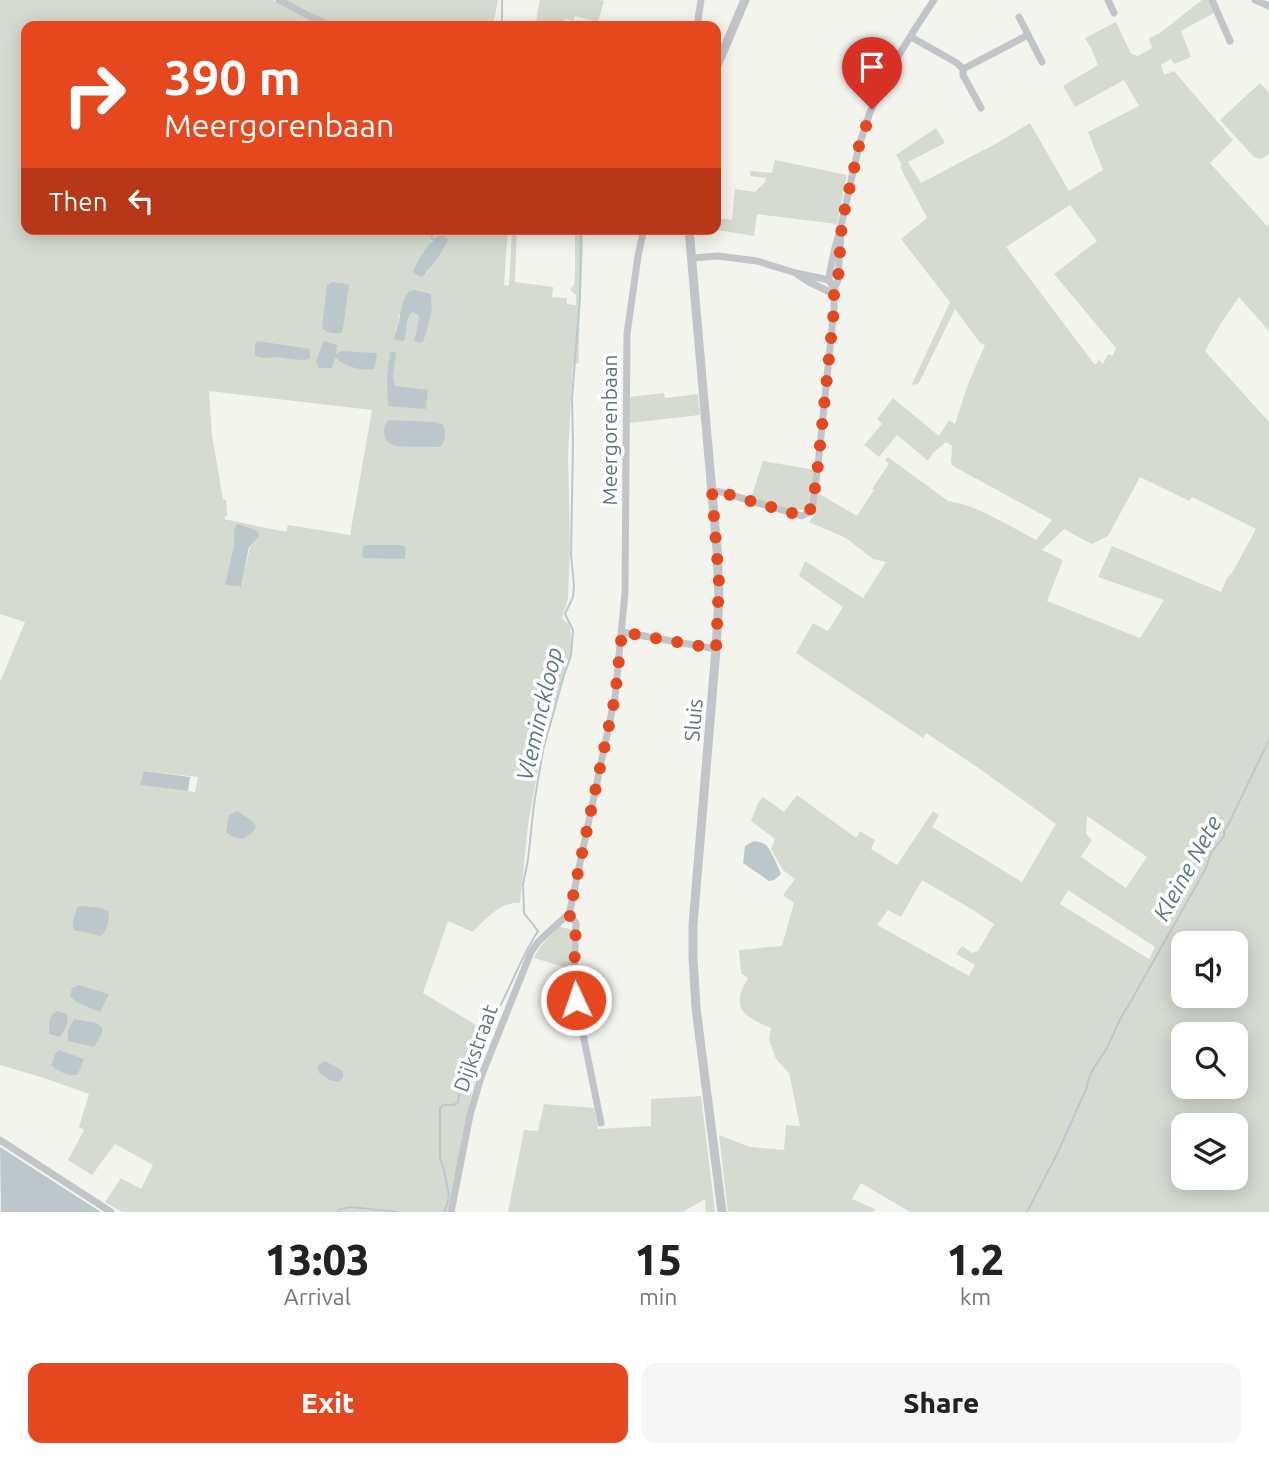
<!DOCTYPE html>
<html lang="en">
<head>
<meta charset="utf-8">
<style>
  body { margin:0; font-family:Ubuntu,sans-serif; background:#f6f6f6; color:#222; height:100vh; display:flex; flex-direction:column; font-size:26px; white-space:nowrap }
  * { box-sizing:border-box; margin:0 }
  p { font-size:23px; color:#767676 }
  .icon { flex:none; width:38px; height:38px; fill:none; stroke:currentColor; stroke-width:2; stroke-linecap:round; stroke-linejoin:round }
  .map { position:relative; height:1212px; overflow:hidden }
  .drawer { display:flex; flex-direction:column; background:#fff; flex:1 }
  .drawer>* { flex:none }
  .top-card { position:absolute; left:21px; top:21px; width:700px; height:214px; border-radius:14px; box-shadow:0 4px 18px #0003; background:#e5471e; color:#fff; overflow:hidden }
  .buttons { position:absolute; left:1171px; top:931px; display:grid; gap:14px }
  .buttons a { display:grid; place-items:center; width:77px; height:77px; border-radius:14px; background:#fff; box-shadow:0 4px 18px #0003; font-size:35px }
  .pin { position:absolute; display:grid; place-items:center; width:60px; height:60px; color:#fff; margin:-72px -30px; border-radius:50% 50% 50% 0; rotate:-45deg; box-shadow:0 0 7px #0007 }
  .pin .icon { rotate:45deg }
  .me { position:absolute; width:77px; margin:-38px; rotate:357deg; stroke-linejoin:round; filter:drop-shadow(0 0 5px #0008) }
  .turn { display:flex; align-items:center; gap:24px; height:147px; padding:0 28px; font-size:32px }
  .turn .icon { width:91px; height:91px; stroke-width:2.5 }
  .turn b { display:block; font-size:49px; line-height:60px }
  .then { display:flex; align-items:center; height:66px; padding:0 28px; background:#0003; gap:14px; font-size:26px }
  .eta { display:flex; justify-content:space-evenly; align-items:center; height:119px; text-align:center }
  .eta b { font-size:42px; font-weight:800; line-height:49px }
  .button { display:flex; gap:14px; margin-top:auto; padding:14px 28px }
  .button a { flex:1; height:80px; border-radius:14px; background:#e5471e; color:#fff; font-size:28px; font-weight:800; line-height:80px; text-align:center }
  .button a+a { background:#f6f6f6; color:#222 }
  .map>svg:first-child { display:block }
  .green { fill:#d5dbd0; fill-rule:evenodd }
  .water { fill:#bcc7cc }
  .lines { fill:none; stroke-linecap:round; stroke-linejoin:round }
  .stream { stroke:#bcc7cc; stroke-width:2 }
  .minor { stroke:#c1c5c8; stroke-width:7 }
  .tertiary { stroke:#c1c5c8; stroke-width:9 }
  .route { stroke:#e5471e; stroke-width:12; stroke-dasharray:0 21.6 }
  .labels { text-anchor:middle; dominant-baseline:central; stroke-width:7; stroke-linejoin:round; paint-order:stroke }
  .street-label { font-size:21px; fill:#627481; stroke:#fff }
  .water-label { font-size:23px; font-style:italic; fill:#5e777f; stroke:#fff }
</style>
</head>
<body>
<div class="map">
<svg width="1269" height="1212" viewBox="0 0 1269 1212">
  <rect width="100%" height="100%" fill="#f4f4ef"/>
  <path class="green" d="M 0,0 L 272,0 L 325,26 L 26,26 L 26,229 L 508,229 L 504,285 L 509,286 L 512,229 L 517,229 L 515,282 L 553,287 L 552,297 L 567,298 L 567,304 L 576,305 L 576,295 L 570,290 L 574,285 L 575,277 L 575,229 L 583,229 C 583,274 578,318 579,363 L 573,364 L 568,455 L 570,546 L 568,599 L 562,618 L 570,626 L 572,656 L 545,729 L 528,825 L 520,903 C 502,901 485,919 473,932 L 448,921 L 423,993 L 486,1031 L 465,1123 L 449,1212 L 122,1212 L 105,1202 L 121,1178 L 141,1189 L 153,1165 L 115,1144 L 92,1175 L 68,1160 L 84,1130 L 79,1127 L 89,1094 L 44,1078 L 0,1065 L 0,682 L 25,622 L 0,614 ZM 432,239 L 441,250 L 427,273 L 415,266 L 429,247 ZM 431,294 L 432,301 L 423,342 L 414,341 L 419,318 L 417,314 L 412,312 C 406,321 406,328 405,338 L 395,331 L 398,324 L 399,315 ZM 209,391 L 372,410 L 350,535 L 288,525 L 286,532 L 224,519 L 227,515 L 226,500 L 223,499 L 212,435 ZM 239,524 L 254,529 L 241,587 L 225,585 L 234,545 L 234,531 ZM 144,771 L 198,777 L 195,792 L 141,785 Z
    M 285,0 L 498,0 L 493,26 L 340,26 L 317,17 Z
    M 540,0 L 600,0 L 604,1 L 598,22 L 575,16 L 574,21 L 565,19 L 564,26 L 535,26 Z
    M 1202,0 L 1209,0 L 1214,13 L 1181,31 L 1191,57 L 1174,64 L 1171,59 L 1161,65 L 1164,75 L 1174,71 L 1233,140 L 1210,163 L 1267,226 L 1269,224 L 1269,331 L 1239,297 L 1221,323 L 1205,351 L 1269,422 L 1269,1212 L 910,1212 L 861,1183 L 852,1199 L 875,1209 L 873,1212 L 728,1212 L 719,1135 L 750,1147 L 784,1150 L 786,1125 L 800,1126 L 789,1073 L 776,1059 L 769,1040 L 771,1028 C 743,1016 730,1009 748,978 L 741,973 L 739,950 L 782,946 L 794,903 L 783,895 L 795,879 L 783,870 L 771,849 L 775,839 L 751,821 L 758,803 L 763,797 L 784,812 L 797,795 L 856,838 L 860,831 L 875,840 L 871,849 L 897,865 L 933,811 L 939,815 L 932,827 L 1022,882 L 1056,824 L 980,769 L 926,733 L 923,738 L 796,653 L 813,623 L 828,631 L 843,607 L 799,576 L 805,561 L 863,598 L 886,562 L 873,559 L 846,538 L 809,522 L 814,516 L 818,493 L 857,516 L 874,490 L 872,489 L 889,464 L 885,460 L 888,457 L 948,501 C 975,504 1011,527 1036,540 L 1052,520 L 953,466 L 951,462 L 952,446 L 946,442 L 933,453 L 928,461 L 897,435 L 879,457 L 864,445 L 882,424 L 877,419 L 893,398 L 939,436 L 949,420 L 955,424 L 968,384 L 985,345 L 980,343 L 955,309 L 919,383 L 914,385 L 912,384 L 950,302 L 901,239 L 927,218 L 900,167 L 902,165 L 896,155 L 936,128 L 945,143 L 908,162 L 921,183 L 997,143 L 1030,123 L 1069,191 L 1103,170 L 1088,132 L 1139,106 L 1124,80 L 1075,107 L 1063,86 L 1098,65 L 1091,48 L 1085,38 L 1116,22 L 1131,54 L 1138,56 L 1152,48 L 1149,38 L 1160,33 ZM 1070,205 L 1097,241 L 1054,274 L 1116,348 L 1113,356 L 1108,354 L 1103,364 L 1099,360 L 1095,365 L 1006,247 ZM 1140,477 L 1189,501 L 1192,497 L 1256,529 L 1232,573 L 1227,578 L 1221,592 L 1112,546 L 1098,577 L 1164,600 L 1140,638 L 1047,601 L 1063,560 L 1042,550 L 1064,529 L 1092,544 L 1108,536 ZM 1087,816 L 1147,857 L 1126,888 L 1081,857 L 1092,840 L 1086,834 ZM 922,880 L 973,910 L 994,924 L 978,951 L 972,953 L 962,946 L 956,954 L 975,965 L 969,976 L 877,925 L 888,910 L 901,917 ZM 1068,890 L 1155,947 L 1149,959 L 1060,904 ZM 1183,943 L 1236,943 L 1236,996 L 1183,996 ZM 1183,1034 L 1236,1034 L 1236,1087 L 1183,1087 ZM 1183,1125 L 1236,1125 L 1236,1178 L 1183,1178 Z
    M 1260,83 L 1269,93 L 1269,154 L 1261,159 L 1254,157 L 1220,120 Z
    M 775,160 L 847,175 L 837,224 L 757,214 L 754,236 L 712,229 L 716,229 L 716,219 L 718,218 L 732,220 L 735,189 L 755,192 L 765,182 L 766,178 L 750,176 L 750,171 L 772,173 Z
    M 664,393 L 665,398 L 698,394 L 700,415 L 629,423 L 629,397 Z
    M 763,461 L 815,470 L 809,505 L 804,510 L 794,510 L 751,498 Z
    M 559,926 L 572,930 L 571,986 L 574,1012 L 568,1007 L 564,967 L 534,958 L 540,947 Z
    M 701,1096 L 715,1212 L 706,1212 L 705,1199 L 683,1212 L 508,1212 L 524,1130 L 538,1131 L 544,1104 L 594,1108 L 598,1129 L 651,1126 L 651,1099 Z"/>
  <path class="water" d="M 438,236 L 444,236 L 448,239 C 446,247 428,273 421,277 L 413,272 C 416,262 430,241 438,236 Z
    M 332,282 L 349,284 L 343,329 L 341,333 C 334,334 327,333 322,328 L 327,285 Z
    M 415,290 L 431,294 C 434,309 428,327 423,342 L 419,343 L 414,341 L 419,318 L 417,314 L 412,312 C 404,323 408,331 404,341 L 395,340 C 395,333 397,328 399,321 C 401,310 402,301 409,291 Z
    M 257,341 L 310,349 L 310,358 L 306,360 C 296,360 286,358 277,357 C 268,357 263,360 255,355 L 255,345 Z
    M 324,341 L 337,345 L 336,354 L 342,351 L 376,353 L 377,357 L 374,369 C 361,371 345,367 336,358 L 334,360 L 332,368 L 319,368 L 316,361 Z
    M 390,352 L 394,352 L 396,354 L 393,375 L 395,386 L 428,390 L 426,409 L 388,406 L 387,377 Z
    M 388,420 L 434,422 L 442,424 C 447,432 446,440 440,447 C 429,446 401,448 393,445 C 382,440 382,428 388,420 Z
    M 239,524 L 254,529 L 258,533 L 259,536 L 249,547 L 241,587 L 225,585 L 234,545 L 234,531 L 236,525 Z
    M 365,545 L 402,545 L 406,548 L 405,559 L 364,558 C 361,556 362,547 365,545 Z
    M 144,771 L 190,777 L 188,791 L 140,785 Z
    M 237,811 L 252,821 L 256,826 L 253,832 L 243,839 L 233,837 L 226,832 L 229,815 Z
    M 754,841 C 758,842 762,842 766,845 C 769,847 780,870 781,874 L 774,880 L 769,881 L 743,863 L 745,846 Z
    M 82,906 L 101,908 L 109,912 C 109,920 107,931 101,936 L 74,930 L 73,922 L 77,907 Z
    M 79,985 L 109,994 L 100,1012 L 76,1002 L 70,996 L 72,988 Z
    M 57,1011 L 67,1014 C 69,1022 65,1030 60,1037 L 49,1034 C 49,1024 48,1016 57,1011 Z
    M 74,1019 L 96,1023 L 103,1028 L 101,1035 L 94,1047 L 68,1041 L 68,1031 Z
    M 59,1050 L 84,1059 L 78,1074 C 69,1077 59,1072 51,1065 L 55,1054 Z
    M 325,1061 L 343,1071 L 343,1077 L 339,1082 L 330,1080 L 319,1073 L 317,1066 Z
    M 0,1147 L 101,1212 L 1,1212 Z"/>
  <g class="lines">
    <path class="stream" d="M 502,0 L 502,26
      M 431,229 L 432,239
      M 1127,1008 L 1205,870 L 1211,853 L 1224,836 L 1224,831 L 1228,825 L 1269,740
      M 338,1212 L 338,1210 L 350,1207 L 398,1212
      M 444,1212 L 447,1205 L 449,1195 L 444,1170 L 440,1159 L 440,1108 L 443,1105 L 453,1105 L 458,1103 C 460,1074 488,1031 501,1004 C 514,979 523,954 538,931 L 524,913 L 523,884 L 528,860 L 534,804 L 543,750 L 564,675 L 571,655 L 573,630 L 565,614 L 573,597 L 574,585 L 571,555 L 573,443 L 572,398 L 580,297 L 581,229
      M 1027,1212 L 1057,1154 L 1087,1087 C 1088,1074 1098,1062 1105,1051 C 1113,1037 1117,1023 1126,1009"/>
    <path class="minor" d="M 279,0 L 311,17 L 333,26
      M 1108,0 L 1114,13
      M 1212,0 L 1230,41
      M 1255,0 L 1269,6
      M 1019,17 L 1042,62
      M 697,26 L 701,0
      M 911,37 L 957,63 L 963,69 L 1028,35
      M 963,69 L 963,75 L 981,108
      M 692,258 L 718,256 L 757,261 L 796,273 L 829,280 L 834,289 L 834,309 L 818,465 L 813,503 L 809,512 L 802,516 L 721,492 L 712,491
      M 797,274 L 809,282 L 834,294
      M 829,280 C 831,258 838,238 843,217 C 853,174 860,128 881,88 C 896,58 915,28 934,0
      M 834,289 L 838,280 L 841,233
      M 622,632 L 716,649
      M 569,915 L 615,697 L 625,593 L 627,334 L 638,256 L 644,229
      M 569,915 L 576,923 L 574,974 L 576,1000 L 601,1123
      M 0,1140 L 111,1212
      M 451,1212 L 470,1115 L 481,1077 L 531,952 L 538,942 L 566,916 L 569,915"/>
    <path class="tertiary" d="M 716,68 L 745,0
      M 689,229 L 717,550 L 719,598 L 716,649 L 693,925 L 693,958 L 696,1008 L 722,1212"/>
  </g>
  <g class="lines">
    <path class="route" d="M 576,1000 L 574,974 L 576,923 L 569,915 L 615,697 L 622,632 L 716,649 L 719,582 L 712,491 L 720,492 L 802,516 L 809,512 L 813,503 L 818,465 L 834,309 L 834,294 L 838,280 L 842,222 L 859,146 L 872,109"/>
  </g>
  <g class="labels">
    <g class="street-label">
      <text transform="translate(609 430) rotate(-90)">Meergorenbaan</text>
      <text transform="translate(693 720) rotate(-85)">Sluis</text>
      <text transform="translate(475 1048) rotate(-70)">Dijkstraat</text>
    </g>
    <g class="water-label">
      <text transform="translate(539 714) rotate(-77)">Vleminckloop</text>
      <text transform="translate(1187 868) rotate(-61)">Kleine Nete</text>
    </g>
  </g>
</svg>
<div class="buttons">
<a><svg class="icon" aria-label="sound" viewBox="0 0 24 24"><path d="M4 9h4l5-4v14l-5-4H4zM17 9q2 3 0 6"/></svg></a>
<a><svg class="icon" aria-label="search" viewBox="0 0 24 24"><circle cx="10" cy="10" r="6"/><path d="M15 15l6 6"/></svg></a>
<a><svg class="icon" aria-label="layers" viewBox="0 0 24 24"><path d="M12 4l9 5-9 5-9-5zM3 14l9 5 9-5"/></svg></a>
</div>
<div class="pin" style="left:872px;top:109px;background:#d93025"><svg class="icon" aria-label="arrive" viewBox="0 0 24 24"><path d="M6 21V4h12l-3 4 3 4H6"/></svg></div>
<svg class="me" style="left:576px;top:1000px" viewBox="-20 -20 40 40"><circle r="17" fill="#e5471e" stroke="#fff" stroke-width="3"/><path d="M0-11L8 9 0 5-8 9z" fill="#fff"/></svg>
<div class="top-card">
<div class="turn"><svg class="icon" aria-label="right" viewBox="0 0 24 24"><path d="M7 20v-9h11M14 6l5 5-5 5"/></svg><div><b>390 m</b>Meergorenbaan</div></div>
<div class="then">Then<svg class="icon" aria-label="left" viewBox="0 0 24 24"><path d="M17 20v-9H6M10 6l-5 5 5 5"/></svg></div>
</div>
</div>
<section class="drawer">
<div class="eta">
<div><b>13:03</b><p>Arrival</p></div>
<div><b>15</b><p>min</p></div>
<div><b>1.2</b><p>km</p></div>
</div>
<div class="button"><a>Exit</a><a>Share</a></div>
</section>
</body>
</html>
